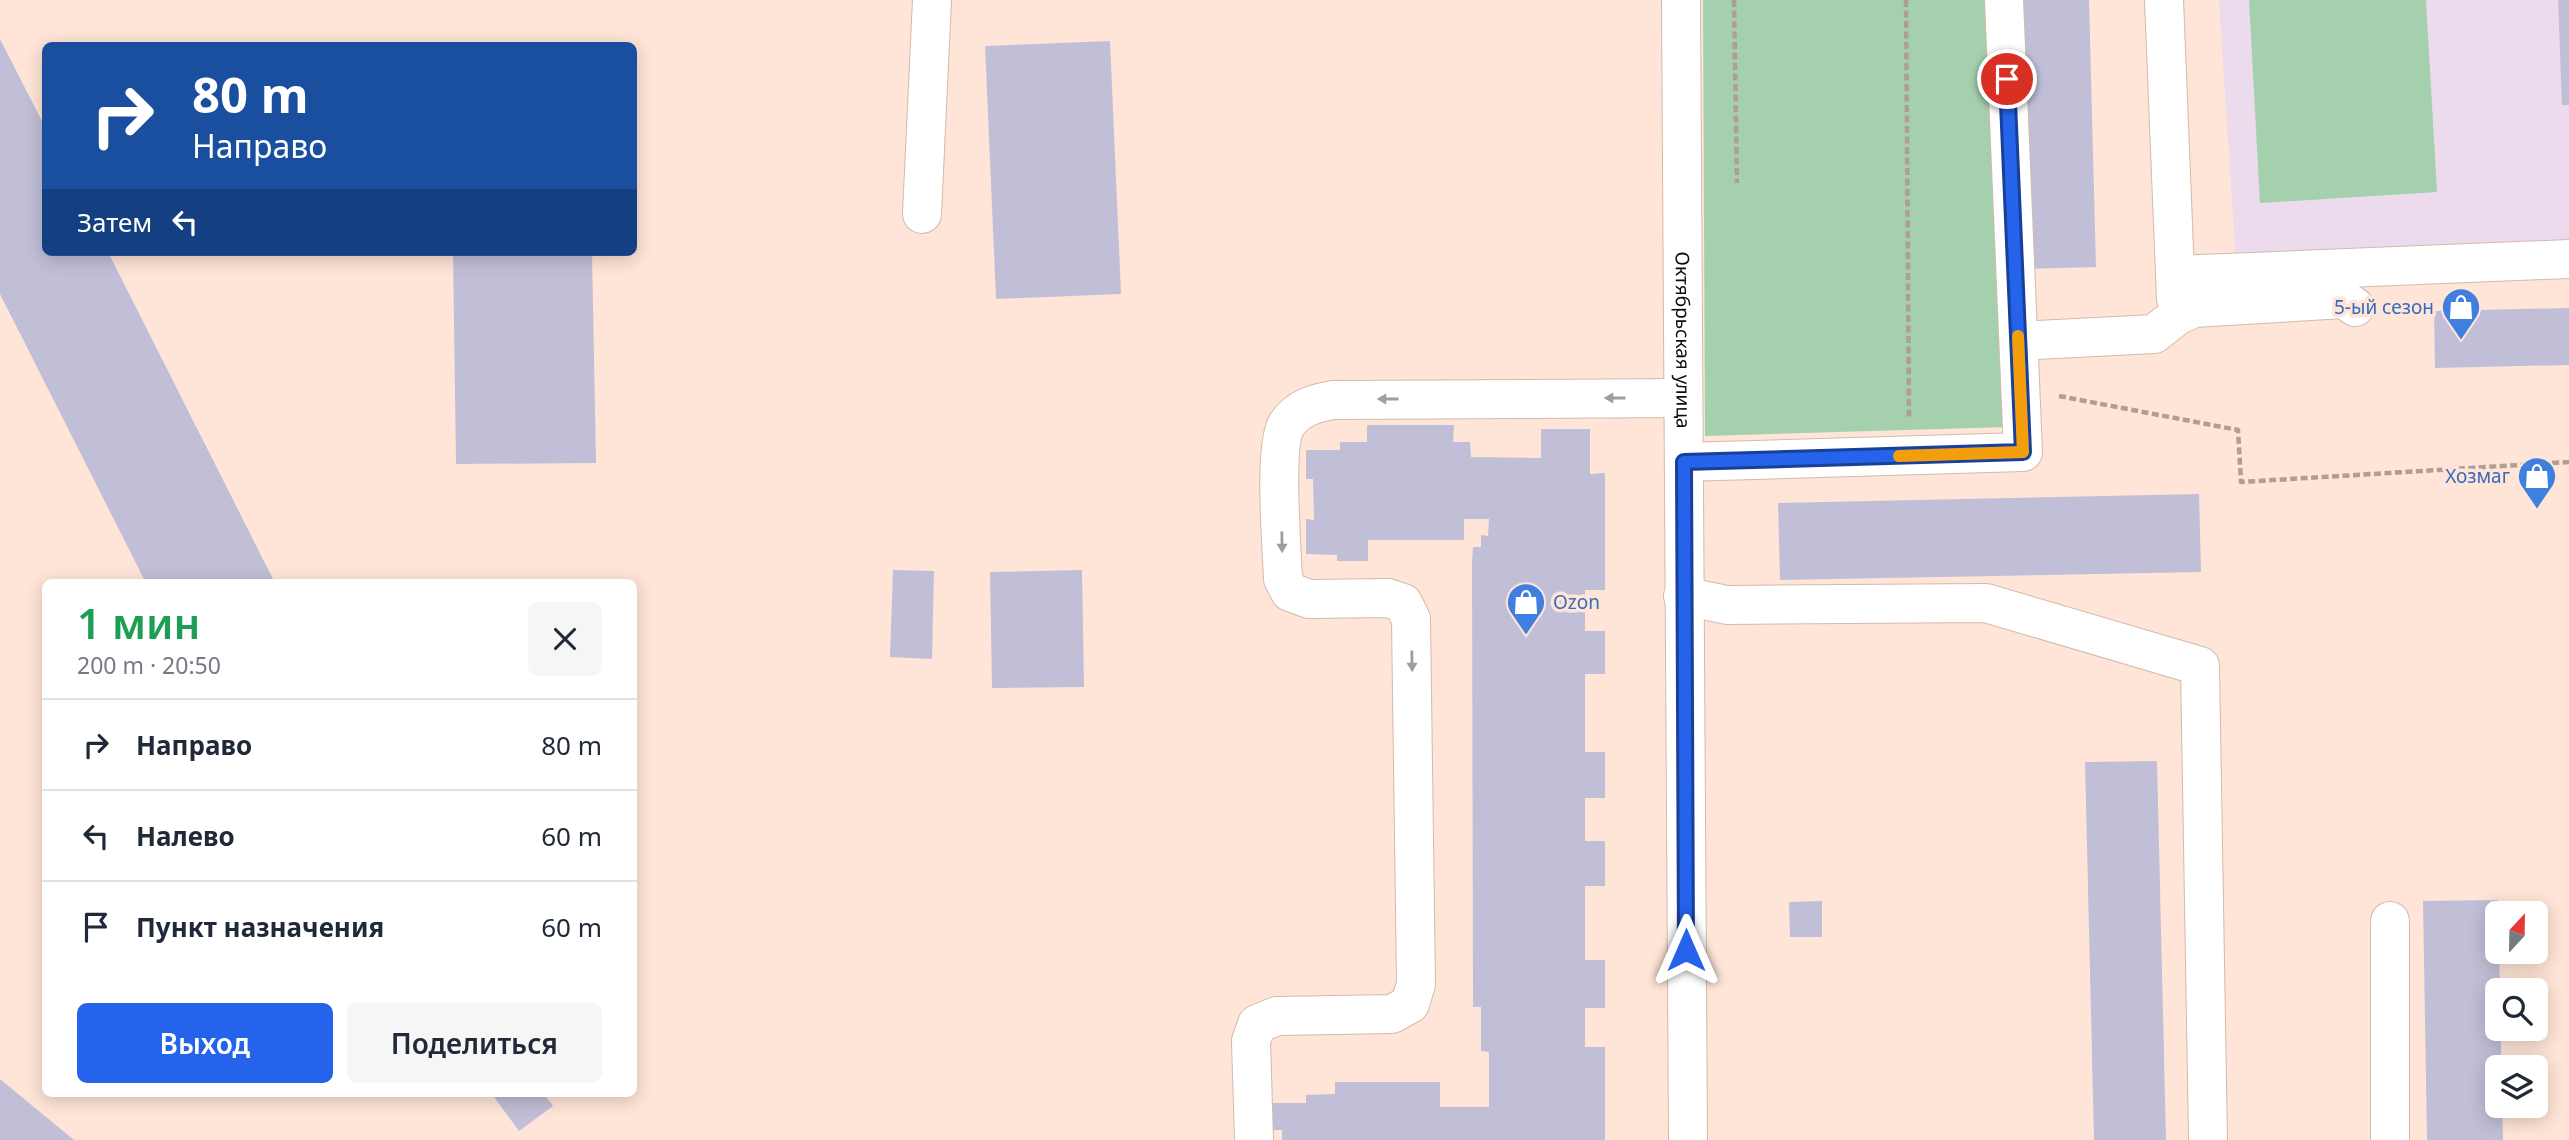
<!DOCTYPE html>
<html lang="ru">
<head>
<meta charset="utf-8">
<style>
  body { margin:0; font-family:"Noto Sans",sans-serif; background:#f6f6f7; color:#1f2937; height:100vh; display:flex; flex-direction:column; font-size:26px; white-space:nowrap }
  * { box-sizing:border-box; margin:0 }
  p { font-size:23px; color:#747a83 }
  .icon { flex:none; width:38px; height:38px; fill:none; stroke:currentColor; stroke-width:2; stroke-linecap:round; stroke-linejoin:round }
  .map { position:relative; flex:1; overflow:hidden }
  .sheet { position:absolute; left:42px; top:579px; width:595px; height:518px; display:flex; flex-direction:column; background:#fff; border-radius:10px; box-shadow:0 4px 18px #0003 }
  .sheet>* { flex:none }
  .guide { position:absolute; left:42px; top:42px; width:595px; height:214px; border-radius:10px; box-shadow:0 4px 18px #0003; background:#1a4fa0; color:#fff; overflow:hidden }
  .needle { width:46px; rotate:22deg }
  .tools { position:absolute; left:2485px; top:901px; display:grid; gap:14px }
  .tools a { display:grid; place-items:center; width:63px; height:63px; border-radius:10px; background:#fff; box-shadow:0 4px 18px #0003; font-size:35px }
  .pin { position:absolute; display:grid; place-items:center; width:60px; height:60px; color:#fff; margin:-30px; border:4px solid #fff; border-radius:50%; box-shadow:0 2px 7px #0007 }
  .me { position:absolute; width:77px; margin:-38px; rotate:0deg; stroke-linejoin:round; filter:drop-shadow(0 0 5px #0008) }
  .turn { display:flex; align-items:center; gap:24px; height:147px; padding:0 35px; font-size:32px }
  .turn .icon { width:91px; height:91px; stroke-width:2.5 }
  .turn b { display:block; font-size:49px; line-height:60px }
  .then { display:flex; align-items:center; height:66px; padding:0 35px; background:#0003; gap:14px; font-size:26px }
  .round { display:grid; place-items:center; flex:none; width:74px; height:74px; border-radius:10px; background:#f6f6f7 }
  .headline { display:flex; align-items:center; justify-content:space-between; height:119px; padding:0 35px }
  h1 { font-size:42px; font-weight:600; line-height:52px; color:#1e9e55 }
  .cta { display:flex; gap:14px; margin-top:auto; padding:14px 35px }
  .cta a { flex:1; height:80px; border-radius:10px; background:#2563eb; color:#fff; font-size:28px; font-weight:600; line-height:80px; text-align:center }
  .cta a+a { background:#f6f6f7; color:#1f2937 }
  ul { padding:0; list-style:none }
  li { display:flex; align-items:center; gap:21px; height:91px; padding:0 35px; border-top:2px solid #e0e1e3 }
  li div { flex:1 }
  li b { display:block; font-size:26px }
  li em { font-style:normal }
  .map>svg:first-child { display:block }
  .education { fill:#ecdbed }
  .green { fill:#a4d0ad }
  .building { fill:#c1bfd7 }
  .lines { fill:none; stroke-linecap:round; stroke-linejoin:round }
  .minor-casing { stroke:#d2baac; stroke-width:40 }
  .path { stroke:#b19d92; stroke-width:4.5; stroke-dasharray:7 3.5; stroke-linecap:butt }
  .minor { stroke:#fff; stroke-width:38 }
  .oneway { fill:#a09d9b }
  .route-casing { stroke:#184099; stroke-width:18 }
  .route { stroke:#2563eb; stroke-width:12 }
  .slow { stroke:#f59e0b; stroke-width:12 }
  .labels { text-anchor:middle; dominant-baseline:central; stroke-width:7; stroke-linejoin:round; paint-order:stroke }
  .shop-label { font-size:19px; fill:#366cbe; stroke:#ffe5d7; text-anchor:end }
  .street-label { font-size:19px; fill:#120a06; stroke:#ffe5d7 }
</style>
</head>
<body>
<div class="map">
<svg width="2569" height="1140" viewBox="0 0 2569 1140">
  <rect width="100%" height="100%" fill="#ffe5d7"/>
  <path class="education" d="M 2219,0 L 2569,0 L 2569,248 L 2236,265 Z"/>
  <path class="green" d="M 1703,0 L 1996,0 L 2008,427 L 1705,436 Z
    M 2249,0 L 2426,0 L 2437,192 L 2260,203 Z"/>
  <path class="building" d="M 2015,0 L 2089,0 L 2096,267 L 2022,269 Z
    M 2558,0 L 2569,0 L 2569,105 L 2562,105 Z
    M 0,39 L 46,129 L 46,252 L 108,252 L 275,583 L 146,583 L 0,294 Z
    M 1110,41 L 1121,294 L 996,299 L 985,46 Z
    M 453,252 L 592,252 L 596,463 L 456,464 Z
    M 2569,308 L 2569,365 L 2435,368 L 2434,311 Z
    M 1367,425 L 1454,425 L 1453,442 L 1470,442 L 1471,457 L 1541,458 L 1541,429 L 1590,429 L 1590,474 L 1605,473 L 1605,590 L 1585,590 L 1585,631 L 1605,631 L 1605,674 L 1585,674 L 1585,752 L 1605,752 L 1605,798 L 1585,798 L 1585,841 L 1605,841 L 1605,886 L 1585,886 L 1585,960 L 1605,960 L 1605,1008 L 1585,1008 L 1585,1047 L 1605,1047 L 1605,1140 L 1282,1140 L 1282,1130 L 1273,1130 L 1273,1103 L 1306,1103 L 1306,1095 L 1335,1094 L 1335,1082 L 1440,1082 L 1440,1107 L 1489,1107 L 1489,1052 L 1481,1051 L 1481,1007 L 1473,1007 L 1472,562 L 1473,547 L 1481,547 L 1481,535 L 1488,536 L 1489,519 L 1464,519 L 1464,540 L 1368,540 L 1368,561 L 1337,561 L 1337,555 L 1306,554 L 1306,519 L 1314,520 L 1313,479 L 1306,479 L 1306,450 L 1340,450 L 1340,442 L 1367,442 Z
    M 2199,494 L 2201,572 L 1780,580 L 1778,503 Z
    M 893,570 L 934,571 L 932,659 L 890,657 Z
    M 1082,570 L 1084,687 L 992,688 L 990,572 Z
    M 2157,761 L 2166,1140 L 2094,1140 L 2085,762 Z
    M 2498,900 L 2497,952 L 2499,952 L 2500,990 L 2497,990 L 2497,1029 L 2501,1029 L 2501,1068 L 2497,1068 L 2497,1106 L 2502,1106 L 2503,1140 L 2427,1140 L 2423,901 Z
    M 1822,901 L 1822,937 L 1790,937 L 1789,902 Z
    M 0,1079 L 74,1140 L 0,1140 Z
    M 492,1094 L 544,1094 L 553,1106 L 519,1131 Z"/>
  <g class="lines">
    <g class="minor-casing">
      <g id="minor">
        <path id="s1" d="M 1681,0 L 1688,1140"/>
        <path d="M 2164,0 L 2176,299"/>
        <path d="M 922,214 L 932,0"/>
        <path d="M 2175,275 L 2569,259"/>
        <path d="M 2019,341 L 2154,334 L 2177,316 L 2194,308 L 2344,299 L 2355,307"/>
        <path d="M 1684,462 L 2023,452 L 2004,0"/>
        <path d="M 1683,596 L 1727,605 L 1986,603 L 2200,666 L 2208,1140"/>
        <path d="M 2390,921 L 2390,1140"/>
        <path d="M 1254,1140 L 1251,1041 L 1257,1024 L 1277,1016 L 1392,1014 L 1410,1004 L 1416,984 L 1411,619 L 1403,603 L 1388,598 L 1309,599 L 1290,592 L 1283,579 C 1282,549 1273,445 1287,424 C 1298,408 1315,403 1333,400 L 1683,398"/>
      </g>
    </g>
    <path class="path" d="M 1734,0 L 1737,183
      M 1906,0 L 1909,419
      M 2059,396 L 2238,430 L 2241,482 L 2569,462"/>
    <use href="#minor" class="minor"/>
  </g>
  <defs><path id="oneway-solid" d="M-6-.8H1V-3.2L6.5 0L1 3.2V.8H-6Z" transform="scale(1.75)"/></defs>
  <g class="oneway">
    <use href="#oneway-solid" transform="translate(1615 398) rotate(180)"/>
    <use href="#oneway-solid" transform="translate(1388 399) rotate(180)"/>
    <use href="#oneway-solid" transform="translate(1282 542) rotate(89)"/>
    <use href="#oneway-solid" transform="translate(1412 661) rotate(89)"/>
  </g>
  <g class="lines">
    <g class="route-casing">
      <path id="route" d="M 1686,950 L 1684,462 L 2023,452 L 2007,79"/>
    </g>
    <use href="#route" class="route"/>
    <path class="slow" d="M 1899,456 L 2023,452 L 2018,336"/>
  </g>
  <defs>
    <g id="shop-pin" transform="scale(2.0125)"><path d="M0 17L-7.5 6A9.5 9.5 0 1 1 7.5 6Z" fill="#3f7fe0" stroke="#ffe5d7"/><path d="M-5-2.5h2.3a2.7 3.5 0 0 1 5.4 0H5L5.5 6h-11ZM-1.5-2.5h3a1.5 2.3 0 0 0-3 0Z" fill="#fff"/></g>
  </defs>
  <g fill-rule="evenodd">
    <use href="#shop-pin" x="2461" y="307"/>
    <use href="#shop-pin" x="2537" y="476"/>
    <use href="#shop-pin" x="1526" y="602"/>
  </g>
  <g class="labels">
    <g class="shop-label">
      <text x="2434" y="307">5-ый сезон</text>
      <text x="2510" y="476">Хозмаг</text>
      <text x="1553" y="602" text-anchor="start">Ozon</text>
    </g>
    <g class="street-label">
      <text stroke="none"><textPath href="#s1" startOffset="340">Октябрьская улица</textPath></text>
    </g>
  </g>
</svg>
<div class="tools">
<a><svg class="needle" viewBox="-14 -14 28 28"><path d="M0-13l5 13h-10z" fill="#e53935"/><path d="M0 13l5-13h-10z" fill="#747a83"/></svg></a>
<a><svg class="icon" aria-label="search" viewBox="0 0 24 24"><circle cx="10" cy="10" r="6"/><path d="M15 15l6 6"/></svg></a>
<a><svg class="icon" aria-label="layers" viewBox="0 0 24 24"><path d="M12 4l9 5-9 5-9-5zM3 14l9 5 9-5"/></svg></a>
</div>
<div class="pin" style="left:2007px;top:79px;background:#d93025"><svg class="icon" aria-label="arrive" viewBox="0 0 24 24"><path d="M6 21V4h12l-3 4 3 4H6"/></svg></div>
<svg class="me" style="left:1686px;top:950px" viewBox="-20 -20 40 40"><path d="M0-17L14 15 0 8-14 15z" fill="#2563eb" stroke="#fff" stroke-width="4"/></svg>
<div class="guide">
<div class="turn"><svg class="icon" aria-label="right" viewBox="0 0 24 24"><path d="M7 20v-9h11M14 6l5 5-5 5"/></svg><div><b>80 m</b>Направо</div></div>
<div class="then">Затем<svg class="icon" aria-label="left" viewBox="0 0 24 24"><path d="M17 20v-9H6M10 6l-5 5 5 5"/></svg></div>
</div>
<section class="sheet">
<div class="headline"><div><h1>1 мин</h1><p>200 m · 20:50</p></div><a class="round"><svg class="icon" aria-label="close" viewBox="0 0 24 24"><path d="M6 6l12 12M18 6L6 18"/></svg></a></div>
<ul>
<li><svg class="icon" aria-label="right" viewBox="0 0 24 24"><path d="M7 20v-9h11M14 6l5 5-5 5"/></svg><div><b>Направо</b></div><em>80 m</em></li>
<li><svg class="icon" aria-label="left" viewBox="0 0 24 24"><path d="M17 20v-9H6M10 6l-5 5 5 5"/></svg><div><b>Налево</b></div><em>60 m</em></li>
<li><svg class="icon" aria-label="arrive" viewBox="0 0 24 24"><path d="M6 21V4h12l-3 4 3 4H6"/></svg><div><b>Пункт назначения</b></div><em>60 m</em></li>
</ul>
<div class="cta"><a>Выход</a><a>Поделиться</a></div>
</section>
</div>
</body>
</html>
